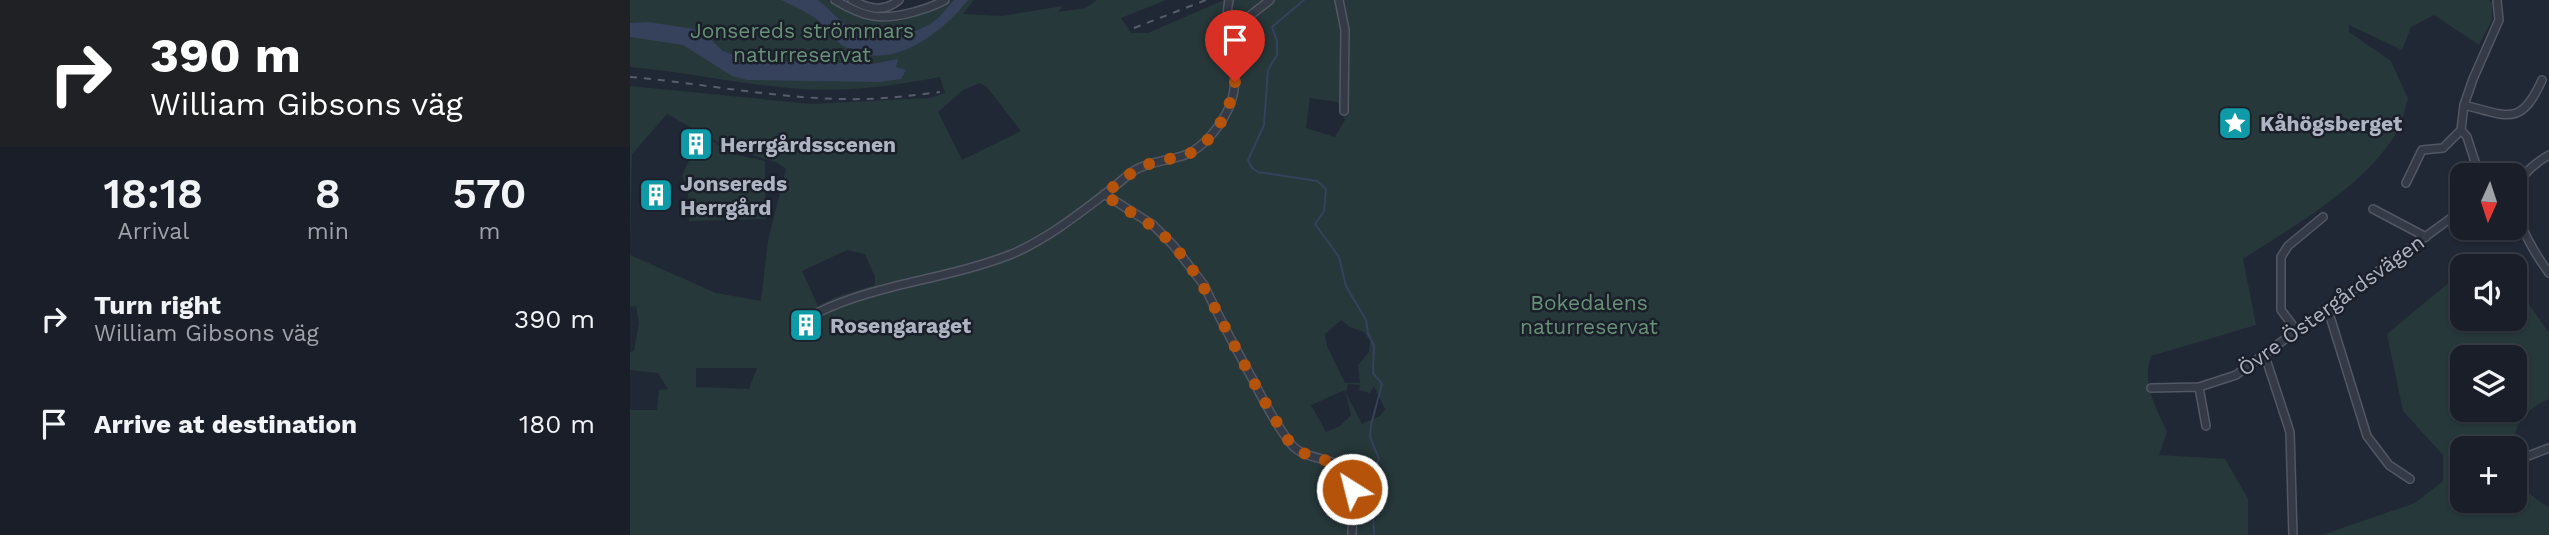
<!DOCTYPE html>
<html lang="en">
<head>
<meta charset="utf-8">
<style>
  body { margin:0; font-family:"Work Sans",sans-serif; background:#222730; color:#f1f3f6; height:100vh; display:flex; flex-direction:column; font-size:26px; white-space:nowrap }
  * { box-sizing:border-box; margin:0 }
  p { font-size:23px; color:#9fa2a8 }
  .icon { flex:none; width:38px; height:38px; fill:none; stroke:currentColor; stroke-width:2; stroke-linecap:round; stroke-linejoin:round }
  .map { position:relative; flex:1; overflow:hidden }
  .sheet { display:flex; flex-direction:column; background:#191e28; width:630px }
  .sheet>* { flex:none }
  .guide { background:#202124; color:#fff; overflow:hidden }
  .needle { width:46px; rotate:183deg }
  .controls { position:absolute; left:1820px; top:163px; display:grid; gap:14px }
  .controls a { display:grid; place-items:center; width:77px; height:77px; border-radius:14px; background:#191e28; box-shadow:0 2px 5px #0004,0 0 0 2px #373c45; font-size:35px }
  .pin { position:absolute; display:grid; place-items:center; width:60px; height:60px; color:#fff; margin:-72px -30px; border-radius:50% 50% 50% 0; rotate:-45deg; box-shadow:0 0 7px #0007 }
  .pin .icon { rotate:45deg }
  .me { position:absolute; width:77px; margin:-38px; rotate:324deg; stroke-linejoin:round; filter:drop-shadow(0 0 5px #0008) }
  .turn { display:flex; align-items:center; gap:24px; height:147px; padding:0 35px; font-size:32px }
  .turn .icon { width:91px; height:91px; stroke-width:2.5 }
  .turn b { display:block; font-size:49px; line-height:60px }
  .eta { display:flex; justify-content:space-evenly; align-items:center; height:119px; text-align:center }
  .eta b { font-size:42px; font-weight:600; line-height:49px }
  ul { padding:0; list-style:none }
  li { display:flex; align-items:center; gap:21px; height:105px; padding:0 35px }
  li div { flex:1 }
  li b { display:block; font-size:26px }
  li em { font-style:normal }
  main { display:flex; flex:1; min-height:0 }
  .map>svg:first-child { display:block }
  .green { fill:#27383a; fill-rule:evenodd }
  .water { fill:#36415c }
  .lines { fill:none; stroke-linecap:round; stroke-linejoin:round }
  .stream { stroke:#36415c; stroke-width:2 }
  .minor-casing { stroke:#525764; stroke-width:10 }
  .minor { stroke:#343a46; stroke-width:7 }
  .rail { stroke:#575d6d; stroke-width:2; stroke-dasharray:7 7; stroke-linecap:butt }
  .route { stroke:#b45309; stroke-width:12; stroke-dasharray:0 21.6 }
  .labels { text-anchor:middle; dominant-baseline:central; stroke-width:5; stroke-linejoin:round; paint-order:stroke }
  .park-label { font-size:21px; fill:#689176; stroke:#1a1f2a }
  .poi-label { font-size:21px; font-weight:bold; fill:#afb4c3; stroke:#1a1f2a; text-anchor:start }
  .street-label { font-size:21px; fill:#afb4c3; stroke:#1a1f2a }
</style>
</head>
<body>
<main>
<section class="sheet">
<div class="guide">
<div class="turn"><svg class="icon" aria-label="right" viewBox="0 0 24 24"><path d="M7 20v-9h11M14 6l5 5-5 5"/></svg><div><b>390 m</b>William Gibsons väg</div></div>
</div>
<div class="eta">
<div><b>18:18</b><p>Arrival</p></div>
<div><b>8</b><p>min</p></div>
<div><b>570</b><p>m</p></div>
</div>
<ul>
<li><svg class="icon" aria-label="right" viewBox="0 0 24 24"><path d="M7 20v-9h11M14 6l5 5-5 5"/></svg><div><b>Turn right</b><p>William Gibsons väg</p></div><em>390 m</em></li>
<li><svg class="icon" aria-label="arrive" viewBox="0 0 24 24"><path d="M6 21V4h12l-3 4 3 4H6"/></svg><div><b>Arrive at destination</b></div><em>180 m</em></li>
</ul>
</section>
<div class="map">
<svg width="1919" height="535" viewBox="0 0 1919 535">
  <rect width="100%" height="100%" fill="#212835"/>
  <path class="green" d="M 0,0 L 197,0 L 227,17 L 249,21 L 311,7 L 323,0 L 344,0 L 333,14 L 372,16 L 433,6 L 428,12 L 456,8 L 467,0 L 536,0 L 491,18 L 501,33 L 518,33 L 594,0 L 1859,0 L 1862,3 L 1862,20 L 1849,45 L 1804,15 L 1781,27 L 1772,50 L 1719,25 L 1719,32 L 1761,61 L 1778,99 C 1774,110 1772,125 1766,134 C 1731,189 1665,225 1613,259 L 1626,325 L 1521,356 C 1511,383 1526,407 1537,432 L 1529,455 L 1595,459 L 1618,499 L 1618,535 L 0,535 L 0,410 L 27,410 L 29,390 L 38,389 L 28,373 L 0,370 L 0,352 L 4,351 L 9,323 L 6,306 L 0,307 L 0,255 L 86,293 L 131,301 L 138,241 L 156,169 L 148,163 L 95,146 L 37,114 L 2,154 L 0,239 L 0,86 L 181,104 L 300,98 L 315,93 L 310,77 C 263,86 218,92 171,89 C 113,85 57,72 0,67 ZM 350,83 L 357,87 L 391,131 L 332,160 L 308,112 L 333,90 ZM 680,98 L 708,102 L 715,120 L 705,137 L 676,128 ZM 217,250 L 235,254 L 245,277 L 245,285 L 206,297 L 188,306 L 172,271 ZM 711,320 L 720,327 L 734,332 L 740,341 L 739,352 L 728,365 L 730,383 L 715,383 L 697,346 L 695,334 ZM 66,368 L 127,368 L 119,389 L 66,387 ZM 718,384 L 730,385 L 729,390 L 740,393 L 744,386 L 755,409 L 750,416 L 732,424 L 716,393 ZM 715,390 L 721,415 L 710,426 L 696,432 L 681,405 Z
    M 79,139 L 102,154 L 135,161 L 136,219 L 59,221 L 58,190 L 52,176 L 61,156 Z
    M 1832,272 L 1832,318 L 1885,318 L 1885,285 L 1919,333 L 1919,399 C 1895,409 1886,423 1881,448 L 1832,448 L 1832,500 L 1885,500 L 1885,470 C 1890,488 1904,499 1919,507 L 1919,535 L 1692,535 L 1785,503 L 1813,481 L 1813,455 L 1773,411 L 1757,334 ZM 1832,357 L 1885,357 L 1885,410 L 1832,410 Z"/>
  <path class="water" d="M 151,0 L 188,0 C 198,8 207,18 217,26 C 240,44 276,38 300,24 C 310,18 317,8 324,0 L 338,0 C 309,36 258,75 212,45 C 201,38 195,25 185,18 C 175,11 162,5 151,0 Z
    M 18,22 L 71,30 L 93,51 L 117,60 L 242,64 L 268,59 L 266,67 L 276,70 L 271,79 L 250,82 L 117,80 L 102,76 L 53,45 L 0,37 L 0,23 Z"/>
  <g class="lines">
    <path class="stream" d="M 674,0 L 642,27 L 647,41 L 647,55 L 638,70 L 634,125 L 618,160 L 622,168 L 628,172 L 687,181 L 696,189 L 694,211 L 685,224 L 709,257 L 716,286 L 736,320 L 738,333 L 744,346 L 743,373 L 752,384 L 741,425 L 740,437 L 749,459 L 741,474 L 744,535"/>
    <g class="minor-casing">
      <path id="minor" d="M 205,0 C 235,18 250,21 284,12 C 294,9 305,6 315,0
        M 222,0 C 239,9 253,13 269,0
        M 709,0 L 715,30 L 714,111
        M 599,32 L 640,0
        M 1834,105 C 1878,116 1891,127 1912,80
        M 1831,130 L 1837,137 L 1849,174
        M 1919,155 C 1907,162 1893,172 1888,186 C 1879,214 1903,251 1919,273
        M 1776,183 L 1792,150 L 1813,148 L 1831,130 L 1834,105 L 1843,79 L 1869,20 L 1867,0
        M 474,194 L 523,225 L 543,245 L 574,285 C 589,318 606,349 623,380 C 634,402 646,425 661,444 C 676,463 709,454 720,477 C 727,492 722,518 722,535
        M 1743,209 L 1796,237
        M 1698,310 L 1737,436 L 1759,465 L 1780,479
        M 189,312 C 250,283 319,279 382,254 C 417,239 450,213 480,190 C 488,184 496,176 505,170 C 521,161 538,161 555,155 C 574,148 593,123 600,105 C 614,70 591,35 599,0
        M 1667,331 L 1651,310 L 1651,257 L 1658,246 L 1693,217
        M 1635,356 L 1660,432 L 1663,535
        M 1569,387 L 1576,426
        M 1521,388 L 1569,387 L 1606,375 L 1832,210
        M 1898,456 L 1919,448"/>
    </g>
    <use href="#minor" class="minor"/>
    <path class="rail" d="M 504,28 L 576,0
      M 0,77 C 71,83 142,98 214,99 C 246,100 278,96 310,92"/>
  </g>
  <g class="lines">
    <path class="route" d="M 605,82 C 601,109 584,144 556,155 C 544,159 531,159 519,164 C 502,170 489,183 474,194 C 496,211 520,221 539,241 C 566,268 581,301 599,335 C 617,370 635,404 656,437 C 678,471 717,448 722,489"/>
  </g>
  <defs>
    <g id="sight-square" transform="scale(1.75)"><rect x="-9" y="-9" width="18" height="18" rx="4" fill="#0f9aa8" stroke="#1a1f2a"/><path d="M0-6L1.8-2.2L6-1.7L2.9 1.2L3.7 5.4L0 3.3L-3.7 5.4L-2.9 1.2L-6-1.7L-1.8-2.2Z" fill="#fff"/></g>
    <g id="building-square" transform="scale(1.75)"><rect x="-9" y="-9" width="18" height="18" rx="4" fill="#0f9aa8" stroke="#1a1f2a"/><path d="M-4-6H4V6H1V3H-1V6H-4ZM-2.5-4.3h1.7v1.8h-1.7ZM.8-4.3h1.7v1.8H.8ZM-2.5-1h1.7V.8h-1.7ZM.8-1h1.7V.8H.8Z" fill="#fff"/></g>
  </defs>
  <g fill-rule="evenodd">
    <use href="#sight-square" x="1605" y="123"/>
    <use href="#building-square" x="66" y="144"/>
    <use href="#building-square" x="26" y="195"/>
    <use href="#building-square" x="176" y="325"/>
  </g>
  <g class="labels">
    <g class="park-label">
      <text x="172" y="30">Jonsereds strömmars<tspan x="172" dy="24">naturreservat</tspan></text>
      <text x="959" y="302">Bokedalens<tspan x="959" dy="24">naturreservat</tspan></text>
    </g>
    <g class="poi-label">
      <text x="1630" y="123">Kåhögsberget</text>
      <text x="90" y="144">Herrgårdsscenen</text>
      <text x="50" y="183">Jonsereds<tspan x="50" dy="24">Herrgård</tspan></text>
      <text x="200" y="325">Rosengaraget</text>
    </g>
    <g class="street-label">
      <text transform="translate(1701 305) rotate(-36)">Övre Östergårdsvägen</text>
    </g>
  </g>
</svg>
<div class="controls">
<a><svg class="needle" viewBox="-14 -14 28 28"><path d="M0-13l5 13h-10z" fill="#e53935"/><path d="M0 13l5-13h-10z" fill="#9fa2a8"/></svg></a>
<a><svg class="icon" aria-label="sound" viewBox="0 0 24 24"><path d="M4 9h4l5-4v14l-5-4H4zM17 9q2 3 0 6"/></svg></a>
<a><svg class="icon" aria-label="layers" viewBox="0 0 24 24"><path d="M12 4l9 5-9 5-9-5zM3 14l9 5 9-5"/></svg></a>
<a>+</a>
</div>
<div class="pin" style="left:605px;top:82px;background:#d93025"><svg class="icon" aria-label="arrive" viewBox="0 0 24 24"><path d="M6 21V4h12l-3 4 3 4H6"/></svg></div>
<svg class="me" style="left:722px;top:489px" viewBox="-20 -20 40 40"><circle r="17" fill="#b45309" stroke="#fff" stroke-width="3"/><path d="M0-11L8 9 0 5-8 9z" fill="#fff"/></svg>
</div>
</main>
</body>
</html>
